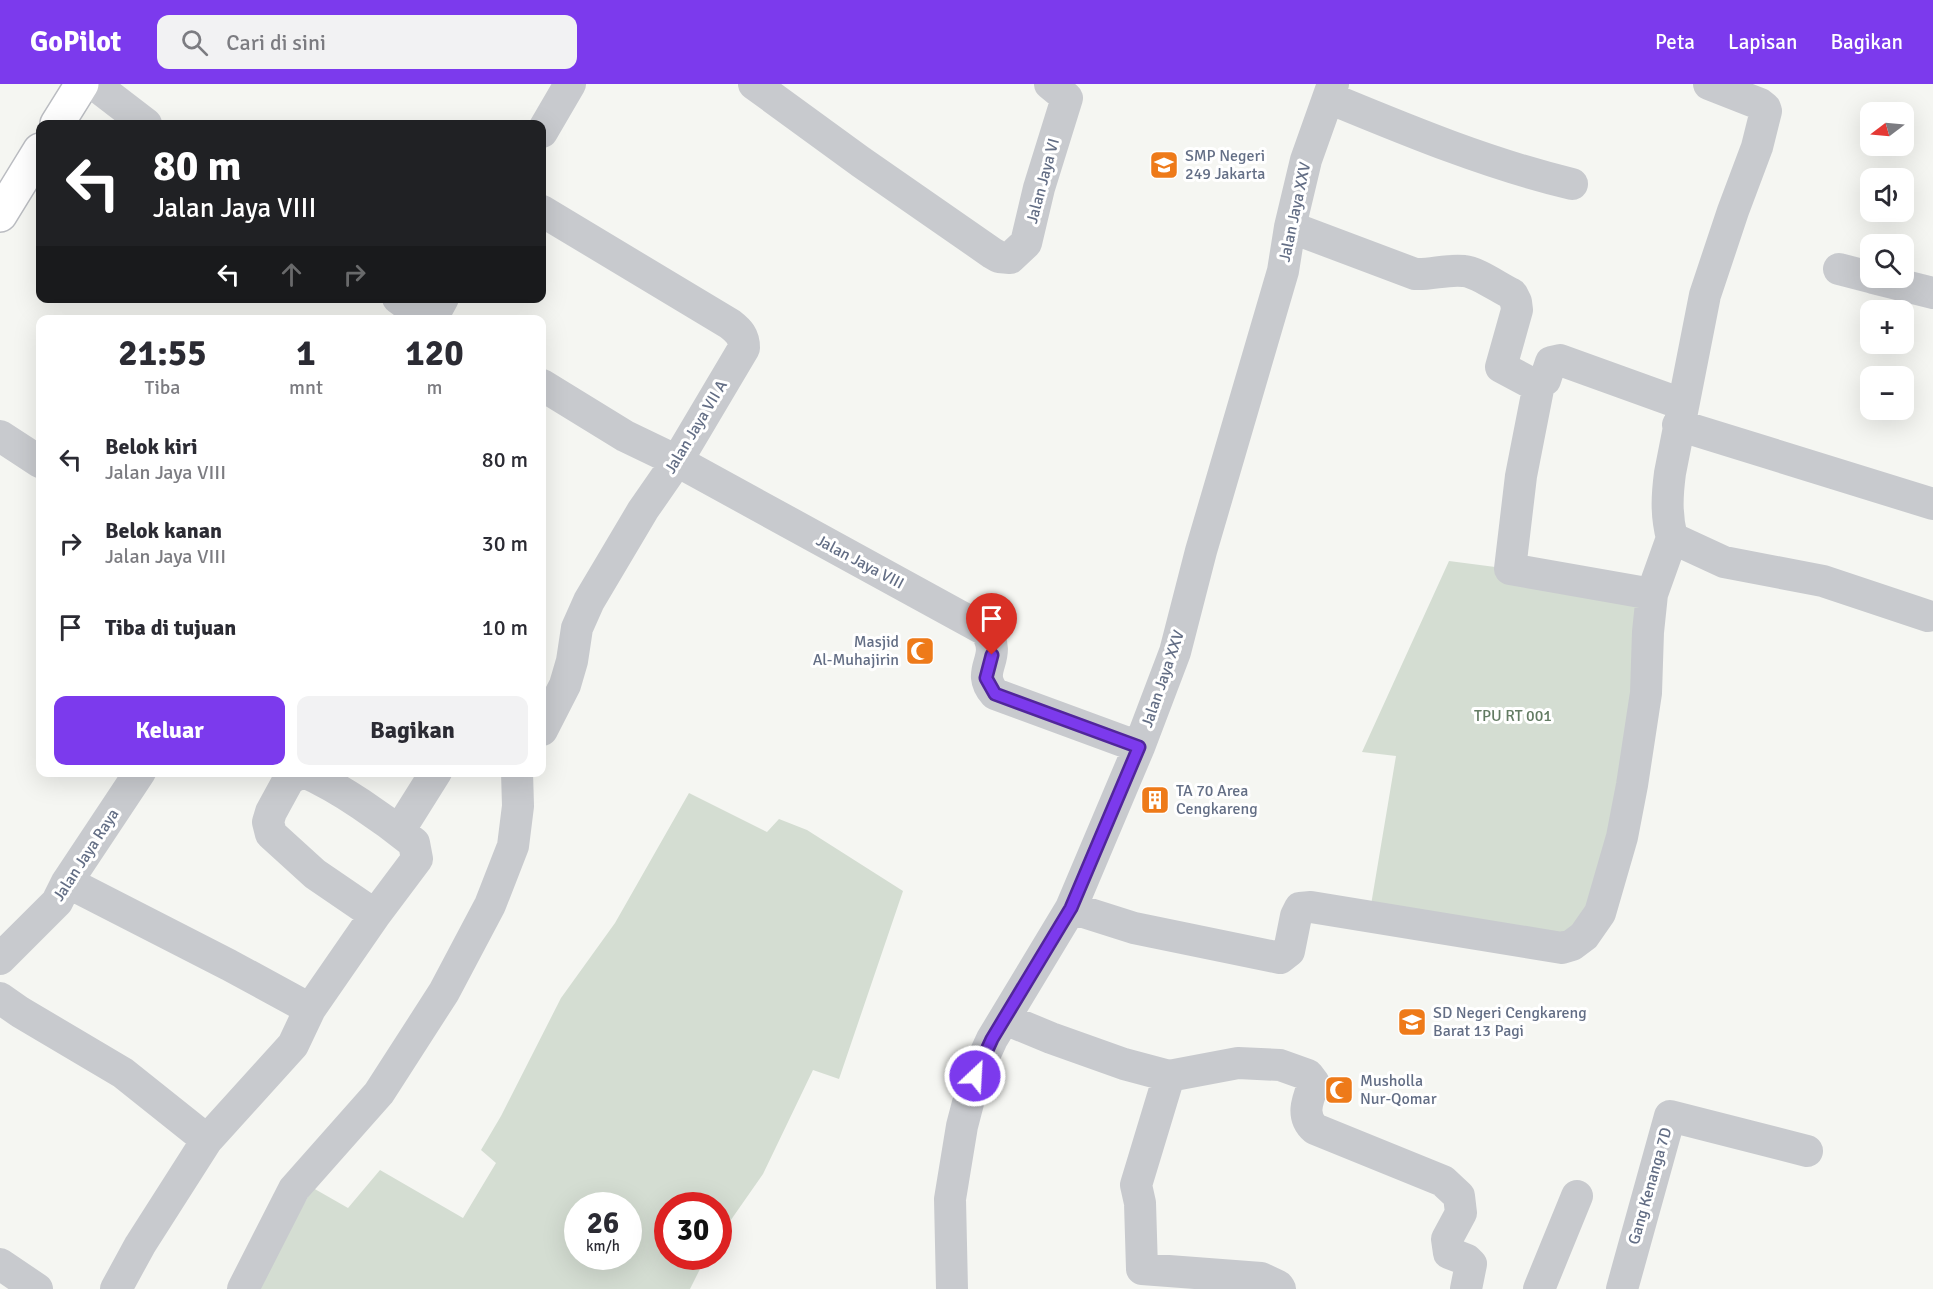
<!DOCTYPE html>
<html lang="id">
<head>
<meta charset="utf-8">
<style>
  body { margin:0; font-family:Signika,sans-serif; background:#f2f2f3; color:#2b2b33; height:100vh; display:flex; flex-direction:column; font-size:22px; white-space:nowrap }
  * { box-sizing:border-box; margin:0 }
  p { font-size:20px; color:#7c7c81 }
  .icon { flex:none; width:33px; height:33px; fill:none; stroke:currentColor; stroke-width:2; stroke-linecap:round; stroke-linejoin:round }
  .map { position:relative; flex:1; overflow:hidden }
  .details { position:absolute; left:36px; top:231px; width:510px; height:462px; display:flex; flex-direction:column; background:#fff; border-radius:12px; box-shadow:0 6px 24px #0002 }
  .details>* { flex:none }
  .guide { position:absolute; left:36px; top:36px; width:510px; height:183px; border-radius:12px; box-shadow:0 6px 24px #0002; background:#202124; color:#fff; overflow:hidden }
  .needle { width:39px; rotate:254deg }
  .controls { position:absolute; left:1860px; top:18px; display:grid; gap:12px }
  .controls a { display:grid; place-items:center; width:54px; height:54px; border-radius:12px; background:#fff; box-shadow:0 6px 24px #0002; font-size:30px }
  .speed { position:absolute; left:564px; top:1108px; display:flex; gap:12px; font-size:30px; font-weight:700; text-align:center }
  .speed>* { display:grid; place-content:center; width:78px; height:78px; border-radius:50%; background:#fff; box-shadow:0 6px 24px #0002; line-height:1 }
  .speed small { font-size:15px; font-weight:400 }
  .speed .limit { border:9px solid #d22; background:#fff; color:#111 }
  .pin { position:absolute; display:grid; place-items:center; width:51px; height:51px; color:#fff; margin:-62px -26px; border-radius:50% 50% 50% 0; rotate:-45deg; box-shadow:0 0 6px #0007 }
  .pin .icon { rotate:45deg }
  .me { position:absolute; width:66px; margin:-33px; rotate:25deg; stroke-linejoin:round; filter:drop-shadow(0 0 4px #0008) }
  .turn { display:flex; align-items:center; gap:21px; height:126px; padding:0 18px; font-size:27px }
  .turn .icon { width:78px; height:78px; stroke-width:2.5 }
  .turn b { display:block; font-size:42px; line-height:51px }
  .lanes { display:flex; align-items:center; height:57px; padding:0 18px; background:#0003; justify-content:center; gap:30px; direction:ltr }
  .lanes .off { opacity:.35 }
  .eta { display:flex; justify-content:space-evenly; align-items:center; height:102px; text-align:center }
  .eta b { font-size:36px; font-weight:700; line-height:42px }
  .button { display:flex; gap:12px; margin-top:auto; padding:12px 18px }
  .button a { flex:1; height:69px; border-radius:12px; background:#7c3aed; color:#fff; font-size:24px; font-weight:700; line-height:69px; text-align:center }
  .button a+a { background:#f2f2f3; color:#2b2b33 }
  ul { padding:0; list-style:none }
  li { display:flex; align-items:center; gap:18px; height:84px; padding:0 18px }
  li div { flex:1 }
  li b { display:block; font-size:22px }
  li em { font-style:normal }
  header { display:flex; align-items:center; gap:36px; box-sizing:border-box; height:84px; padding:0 30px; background:#7c3aed; color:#fff }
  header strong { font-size:28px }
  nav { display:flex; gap:33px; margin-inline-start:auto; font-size:21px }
  .search { width:420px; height:54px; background:#f2f2f3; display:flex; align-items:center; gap:15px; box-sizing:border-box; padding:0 21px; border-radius:12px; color:#7c7c81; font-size:22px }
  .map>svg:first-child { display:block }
  .green { fill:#d4ddd2; fill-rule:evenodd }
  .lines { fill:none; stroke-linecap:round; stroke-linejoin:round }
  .major-casing { stroke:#babcc1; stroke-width:36 }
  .minor { stroke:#c8cace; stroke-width:32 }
  .major { stroke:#fff; stroke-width:33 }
  .route-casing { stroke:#51269a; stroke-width:15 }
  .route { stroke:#7c3aed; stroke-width:10 }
  .labels { text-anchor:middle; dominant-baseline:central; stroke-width:6; stroke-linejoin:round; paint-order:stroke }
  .poi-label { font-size:16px; fill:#636e85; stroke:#fff; text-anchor:start }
  .street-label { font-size:16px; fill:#636e85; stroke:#fff }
  .park-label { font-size:16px; fill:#627b62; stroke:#fff }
</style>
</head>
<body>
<header>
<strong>GoPilot</strong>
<div class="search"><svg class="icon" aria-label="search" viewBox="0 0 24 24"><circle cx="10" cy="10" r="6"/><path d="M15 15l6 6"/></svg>Cari di sini</div>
<nav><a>Peta</a><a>Lapisan</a><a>Bagikan</a></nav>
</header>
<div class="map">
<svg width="1933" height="1205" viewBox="0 0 1933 1205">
  <rect width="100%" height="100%" fill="#f5f6f2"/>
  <path class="green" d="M 1449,477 L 1656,504 L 1618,769 L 1596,863 L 1371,821 L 1396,672 L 1362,668 Z
    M 689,709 L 767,748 L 779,735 L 807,746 L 903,807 L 839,995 L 813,986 L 763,1090 L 719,1153 L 718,1122 L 668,1122 L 668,1173 L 706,1173 L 690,1205 L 254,1205 L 313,1104 L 348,1124 L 380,1086 L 463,1134 L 496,1079 L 481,1066 L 501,1032 L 561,914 L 615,839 ZM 578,1122 L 628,1122 L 628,1173 L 578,1173 Z"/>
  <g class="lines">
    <g class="major-casing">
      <path id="major" d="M 57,40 L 82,0
        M 0,131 L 40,66"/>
    </g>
    <path class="minor" d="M 94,0 L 146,40
      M 754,0 L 861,78 L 992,169 L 999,173 L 1010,174 L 1026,159 L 1039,104 L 1067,14 L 1050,0
      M 1709,0 L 1760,20 L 1765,24 L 1766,27 L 1757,63 L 1733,127 L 1705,211 L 1670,389 C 1667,412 1666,431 1672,454 L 1724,478 L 1823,497 L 1928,532
      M 1329,14 C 1409,47 1488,80 1572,100
      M 542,48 L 570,0
      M 542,127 L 730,240 C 739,247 744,252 744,264 L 677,377 L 643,426 L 589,517 L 577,544 L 572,577 L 565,601 L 542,646
      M 1290,143 L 1415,190 C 1431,191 1447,185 1464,187 C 1477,188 1499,204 1512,210 L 1516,218 L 1517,226 L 1501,283 L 1531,299 L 1539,300 L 1545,296 L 1551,278 L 1560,276 L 1682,320
      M 1839,185 L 1870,193
      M 1873,194 L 1933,209
      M 398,214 L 428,236
      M 431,236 L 443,214
      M 1539,300 L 1521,392 L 1510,485 L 1652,510
      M 542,301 L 625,352 L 677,377 L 985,546 C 1005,575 973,585 995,610 L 1139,663
      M 1678,341 L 1933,420
      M 0,352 L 40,378
      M 303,688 L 289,695 L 271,728 L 268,738 L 271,750 L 315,790 L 375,831
      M 399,747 L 436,688
      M 67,798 L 229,881 L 310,925 L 375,831 L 417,775 L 414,759 C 383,734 340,704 304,688
      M 1071,824 L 1134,844 L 1280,874 L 1289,867 L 1296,832 L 1300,824 L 1311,823 L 1562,864 L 1572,861 L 1584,852 L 1600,829 L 1622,753 L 1632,701 L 1646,609 L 1648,548 L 1652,510 L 1672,454
      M 0,875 L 57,818 L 67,798 L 140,688
      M 0,914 L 20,928 L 123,989 L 207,1056
      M 1005,935 L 1051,954 L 1124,980 L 1169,992 L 1238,979 L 1280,981 L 1308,991 L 1314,999 C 1308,1015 1300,1032 1315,1045 L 1443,1097 L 1459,1112 L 1461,1129 L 1447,1155 L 1449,1169 L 1467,1176 L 1471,1180 L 1466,1205
      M 1169,992 L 1136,1101 L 1140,1119 L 1142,1185 L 1261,1194 L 1278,1202 L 1280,1205
      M 0,1180 L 37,1205
      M 116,1205 L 140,1161 L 207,1056 L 293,961 L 310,925
      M 243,1205 L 294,1105 L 379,1009 L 444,908 L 490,821 L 513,762 L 518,722 L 517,688
      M 952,1205 L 950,1115 L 962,1042 L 975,992 L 992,955 L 1071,824 L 1139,663 L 1175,568 L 1201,467 L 1283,187 L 1290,143 L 1306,76 L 1333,0
      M 1539,1205 L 1577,1112
      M 1622,1205 L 1670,1032 L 1807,1067"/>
    <use href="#major" class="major"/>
  </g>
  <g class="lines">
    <g class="route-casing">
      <path id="route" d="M 975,992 L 992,955 L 1071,824 L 1139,663 L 995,610 L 986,594 L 992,571"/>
    </g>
    <use href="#route" class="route"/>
  </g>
  <defs>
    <g id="school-square" transform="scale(1.5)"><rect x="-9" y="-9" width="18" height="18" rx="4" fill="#ee7a19" stroke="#fff"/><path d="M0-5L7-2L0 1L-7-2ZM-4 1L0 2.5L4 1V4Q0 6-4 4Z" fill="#fff"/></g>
    <g id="mosque-square" transform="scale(1.5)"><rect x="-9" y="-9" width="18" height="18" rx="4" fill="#ee7a19" stroke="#fff"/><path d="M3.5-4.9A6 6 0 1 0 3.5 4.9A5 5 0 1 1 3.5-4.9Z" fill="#fff"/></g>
    <g id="building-square" transform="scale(1.5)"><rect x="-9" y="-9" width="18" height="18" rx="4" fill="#ee7a19" stroke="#fff"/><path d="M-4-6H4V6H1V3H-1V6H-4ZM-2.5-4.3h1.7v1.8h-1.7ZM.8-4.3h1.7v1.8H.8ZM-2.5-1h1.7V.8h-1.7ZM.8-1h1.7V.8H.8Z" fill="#fff"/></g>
  </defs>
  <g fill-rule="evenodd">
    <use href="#school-square" x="1164" y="81"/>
    <use href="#mosque-square" x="920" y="567"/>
    <use href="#building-square" x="1155" y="716"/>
    <use href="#school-square" x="1412" y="938"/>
    <use href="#mosque-square" x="1339" y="1006"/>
  </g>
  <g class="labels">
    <g class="poi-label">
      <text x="1185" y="72">SMP Negeri<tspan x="1185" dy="18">249 Jakarta</tspan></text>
      <text x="899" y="558" text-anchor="end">Masjid<tspan x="899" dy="18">Al-Muhajirin</tspan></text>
      <text x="1176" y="707">TA 70 Area<tspan x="1176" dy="18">Cengkareng</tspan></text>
      <text x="1433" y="929">SD Negeri Cengkareng<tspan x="1433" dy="18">Barat 13 Pagi</tspan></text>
      <text x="1360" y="997">Musholla<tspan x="1360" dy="18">Nur-Qomar</tspan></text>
    </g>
    <g class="street-label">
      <text transform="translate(1043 97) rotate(-75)">Jalan Jaya VI</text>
      <text transform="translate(1295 128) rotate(-78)">Jalan Jaya XXV</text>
      <text transform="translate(696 343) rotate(-59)">Jalan Jaya VII A</text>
      <text transform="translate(860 478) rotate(28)">Jalan Jaya VIII</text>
      <text transform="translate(1163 595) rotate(-71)">Jalan Jaya XXV</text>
      <text transform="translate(86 771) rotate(-57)">Jalan Jaya Raya</text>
      <text transform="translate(1650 1102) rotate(-74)">Gang Kenanga 7D</text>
    </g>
    <g class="park-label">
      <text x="1513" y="632">TPU RT 001</text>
    </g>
  </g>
</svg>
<div class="controls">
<a><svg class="needle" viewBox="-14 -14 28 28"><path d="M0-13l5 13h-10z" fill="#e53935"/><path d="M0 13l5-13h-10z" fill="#7c7c81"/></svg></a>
<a><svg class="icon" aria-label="sound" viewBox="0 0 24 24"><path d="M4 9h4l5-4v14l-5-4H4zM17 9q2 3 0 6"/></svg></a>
<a><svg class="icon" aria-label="search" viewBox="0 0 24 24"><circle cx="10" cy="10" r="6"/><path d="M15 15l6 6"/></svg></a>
<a>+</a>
<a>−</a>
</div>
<div class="speed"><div>26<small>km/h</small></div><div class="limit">30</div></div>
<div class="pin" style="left:992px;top:571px;background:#d93025"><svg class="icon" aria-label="arrive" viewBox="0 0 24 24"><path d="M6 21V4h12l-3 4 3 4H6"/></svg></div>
<svg class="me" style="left:975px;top:992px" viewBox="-20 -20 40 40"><circle r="17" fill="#7c3aed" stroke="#fff" stroke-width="3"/><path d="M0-11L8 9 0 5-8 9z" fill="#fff"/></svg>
<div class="guide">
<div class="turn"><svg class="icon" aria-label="left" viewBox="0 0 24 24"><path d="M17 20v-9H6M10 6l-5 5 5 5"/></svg><div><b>80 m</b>Jalan Jaya VIII</div></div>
<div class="lanes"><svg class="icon" aria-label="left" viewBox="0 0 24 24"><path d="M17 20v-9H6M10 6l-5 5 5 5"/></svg><svg class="icon off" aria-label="ahead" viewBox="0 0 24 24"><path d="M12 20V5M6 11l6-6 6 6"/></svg><svg class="icon off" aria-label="right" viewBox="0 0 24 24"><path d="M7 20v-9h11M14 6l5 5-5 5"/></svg></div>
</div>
<section class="details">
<div class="eta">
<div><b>21:55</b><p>Tiba</p></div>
<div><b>1</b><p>mnt</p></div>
<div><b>120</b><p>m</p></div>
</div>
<ul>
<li><svg class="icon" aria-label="left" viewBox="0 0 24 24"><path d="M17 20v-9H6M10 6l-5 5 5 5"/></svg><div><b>Belok kiri</b><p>Jalan Jaya VIII</p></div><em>80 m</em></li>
<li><svg class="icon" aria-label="right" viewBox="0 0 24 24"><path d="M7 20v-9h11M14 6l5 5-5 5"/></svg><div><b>Belok kanan</b><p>Jalan Jaya VIII</p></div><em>30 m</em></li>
<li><svg class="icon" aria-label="arrive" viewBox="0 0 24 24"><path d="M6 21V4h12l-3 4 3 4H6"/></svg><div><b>Tiba di tujuan</b></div><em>10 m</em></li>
</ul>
<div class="button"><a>Keluar</a><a>Bagikan</a></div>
</section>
</div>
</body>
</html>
